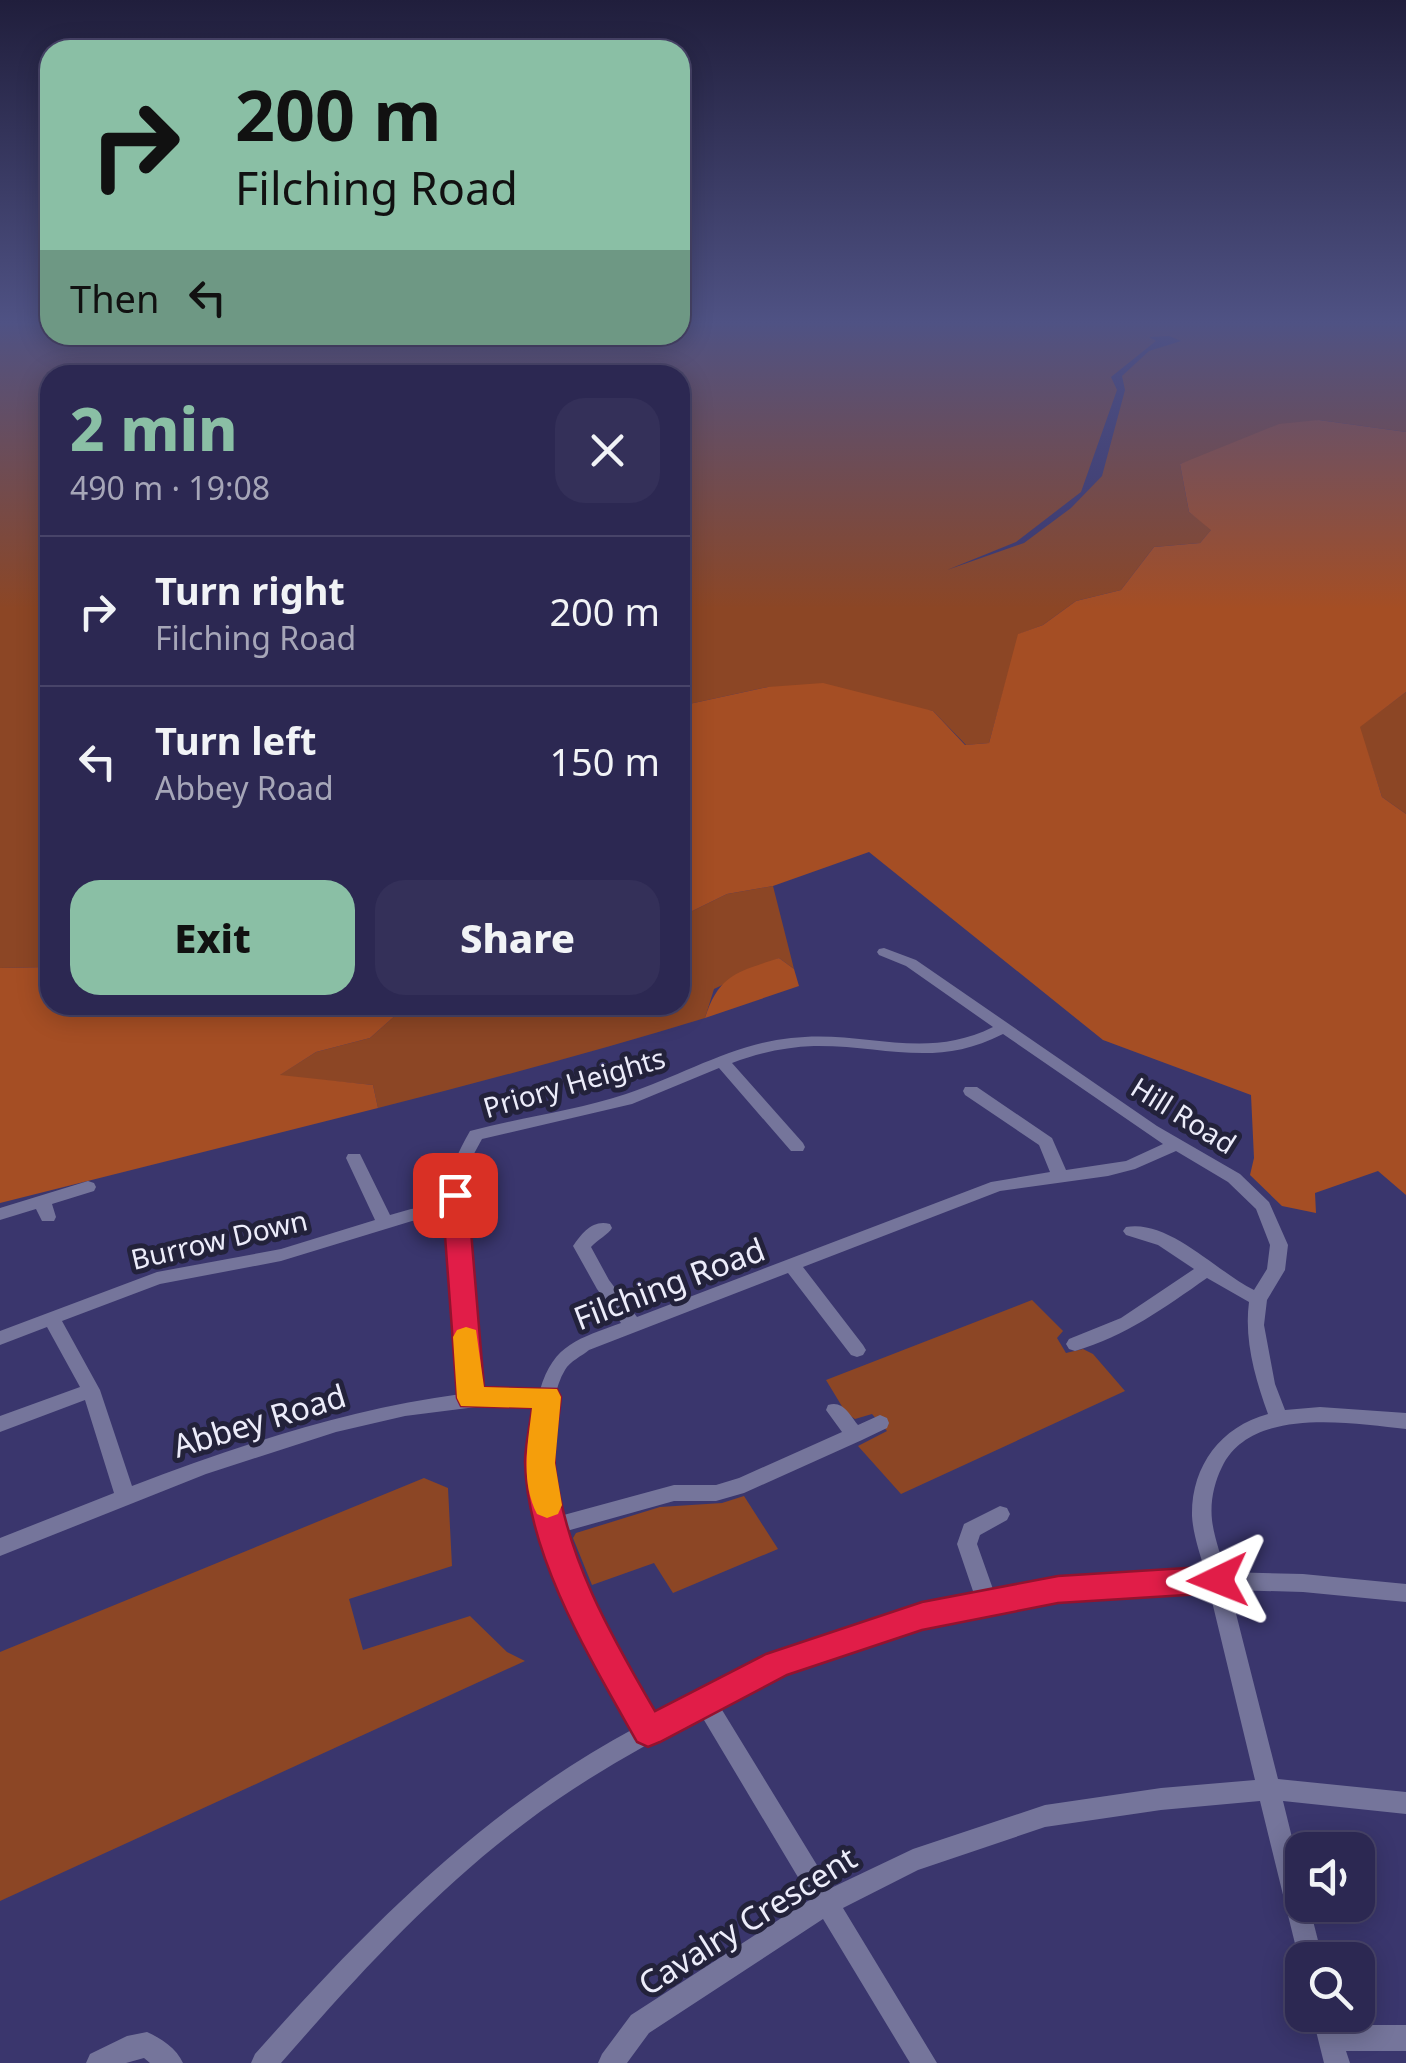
<!DOCTYPE html>
<html lang="en">
<head>
<meta charset="utf-8">
<style>
  body { margin:0; font-family:"Noto Sans",sans-serif; background:#343059; color:#f1f3f6; height:100vh; display:flex; flex-direction:column; font-size:38px; white-space:nowrap }
  * { box-sizing:border-box; margin:0 }
  p { font-size:32px; color:#a6a6b8 }
  .icon { flex:none; width:55px; height:55px; fill:none; stroke:currentColor; stroke-width:2; stroke-linecap:round; stroke-linejoin:round }
  .map { position:relative; flex:1; overflow:hidden }
  .details { position:absolute; left:40px; top:365px; width:650px; height:650px; display:flex; flex-direction:column; background:#2c2852; border-radius:30px; box-shadow:0 5px 25px #0003,0 0 0 2px #484469 }
  .details>* { flex:none }
  .hud { position:absolute; left:40px; top:40px; width:650px; height:305px; border-radius:30px; box-shadow:0 5px 25px #0003,0 0 0 2px #484469; background:#8abfa5; color:#111; overflow:hidden }
  .tools { position:absolute; left:1285px; top:1832px; display:grid; gap:20px }
  .tools a { display:grid; place-items:center; width:90px; height:90px; border-radius:20px; background:#2c2852; box-shadow:0 5px 25px #0003,0 0 0 2px #484469; font-size:50px }
  .pin { position:absolute; display:grid; place-items:center; width:85px; height:85px; color:#fff; margin:-42px; border-radius:20px; box-shadow:0 5px 15px #0006 }
  .me { position:absolute; width:110px; margin:-55px; rotate:268deg; stroke-linejoin:round; filter:drop-shadow(0 0 8px #0008) }
  .turn { display:flex; align-items:center; gap:35px; height:210px; padding:0 30px; font-size:45px }
  .turn .icon { width:130px; height:130px; stroke-width:2.5 }
  .turn b { display:block; font-size:70px; line-height:85px }
  .then { display:flex; align-items:center; height:95px; padding:0 30px; background:#0003; gap:20px; font-size:38px }
  .round { display:grid; place-items:center; flex:none; width:105px; height:105px; border-radius:30px; background:#343059 }
  .head { display:flex; align-items:center; justify-content:space-between; height:170px; padding:0 30px }
  h1 { font-size:60px; font-weight:800; line-height:75px; color:#8abfa5 }
  .cta { display:flex; gap:20px; margin-top:auto; padding:20px 30px }
  .cta a { flex:1; height:115px; border-radius:30px; background:#8abfa5; color:#111; font-size:40px; font-weight:800; line-height:115px; text-align:center }
  .cta a+a { background:#343059; color:#f1f3f6 }
  ul { padding:0; list-style:none }
  li { display:flex; align-items:center; gap:30px; height:150px; padding:0 30px; border-top:2px solid #484469 }
  li div { flex:1 }
  li b { display:block; font-size:38px }
  li em { font-style:normal }
  .map>svg:first-child { display:block }
  .green { fill:#8c4625; fill-rule:evenodd }
  .forest { fill:#a54e24 }
  .lines { fill:none; stroke-linecap:round; stroke-linejoin:round }
  .minor { fill:#75759b; fill-rule:evenodd }
  .route { fill:#e11d48; stroke:#92132f; stroke-width:2.5 }
  .slow { fill:#f59e0b }
  .labels { text-anchor:middle; dominant-baseline:central; stroke-width:10; stroke-linejoin:round; paint-order:stroke }
  .street-label { font-size:28px; fill:#ececfa; stroke:#23223b }
  .near-street-label { font-size:32px; fill:#ececfa; stroke:#23223b }
</style>
</head>
<body>
<div class="map">
<svg width="1406" height="2063" viewBox="0 0 1406 2063">
  <rect width="100%" height="100%" fill="#3a366d"/>
  <path class="green" d="M 0,320 L 50,320 L 50,335 L 680,335 L 680,320 L 1406,320 L 1406,432 L 1319,420 L 1180,464 L 1189,512 L 1212,529 L 1200,543 L 1154,547 L 1121,590 L 1076,601 L 1043,625 L 1019,634 L 989,743 L 966,745 L 933,711 L 768,687 L 680,706 L 680,375 L 50,375 L 50,967 L 0,968 ZM 1169,336 L 1181,341 L 1149,351 L 1122,376 L 1125,390 L 1102,476 L 1071,508 L 1024,543 L 947,570 L 1016,542 L 1081,492 L 1117,390 L 1111,377 L 1156,341 L 1149,337 Z
    M 1406,692 L 1406,814 L 1382,797 L 1359,727 Z
    M 773,886 L 794,969 L 779,958 L 714,989 L 705,1018 C 597,1051 488,1080 378,1108 L 373,1085 L 278,1076 L 316,1052 L 370,1038 L 407,1005 L 680,1005 L 680,917 L 727,894 Z
    M 1032,1300 L 1063,1331 L 1057,1338 L 1066,1353 L 1083,1349 L 1093,1354 L 1125,1391 L 901,1494 L 858,1446 L 887,1431 L 872,1414 L 855,1419 L 846,1413 L 826,1380 Z
    M 424,1478 L 448,1488 L 452,1566 L 349,1599 L 363,1650 L 470,1616 L 507,1652 L 525,1661 L 0,1901 L 0,1652 Z
    M 744,1496 L 778,1549 L 673,1593 L 654,1563 L 592,1585 L 573,1538 L 576,1533 L 660,1507 L 722,1503 Z"/>
  <path class="forest" d="M 1319,420 L 1406,432 L 1406,692 L 1360,727 L 1382,797 L 1406,814 L 1406,1195 L 1378,1171 L 1315,1193 L 1316,1213 L 1282,1206 L 1250,1175 L 1254,1158 L 1251,1095 L 1103,1040 L 869,852 L 773,886 L 727,894 L 680,917 L 680,706 L 768,687 L 823,683 L 933,711 L 965,745 L 989,743 L 1018,634 L 1043,625 L 1076,601 L 1121,590 L 1154,547 L 1200,543 L 1211,530 L 1189,512 L 1180,464 L 1279,424 Z
    M 779,958 L 794,969 L 799,986 L 705,1018 C 719,974 738,972 779,958 Z
    M 50,967 L 50,1005 L 407,1005 L 370,1038 L 316,1052 L 280,1075 L 373,1085 L 378,1108 L 0,1203 L 0,968 Z"/>
  <g class="lines">
    <path class="minor" d="M 884,948 L 916,960 L 1157,1126 L 1240,1174 L 1269,1202 L 1288,1245 L 1285,1270 L 1267,1300 L 1264,1325 L 1275,1384 L 1285,1410 L 1320,1407 L 1406,1413 L 1406,1429 C 1351,1423 1251,1406 1222,1467 C 1214,1483 1210,1502 1212,1520 C 1214,1537 1221,1555 1225,1572 L 1303,1574 L 1406,1584 L 1406,1602 L 1303,1592 L 1230,1590 L 1278,1779 L 1406,1792 L 1406,1814 L 1283,1801 L 1302,1878 L 1302,1905 L 1309,1905 L 1323,1960 L 1302,1960 L 1302,1969 L 1299,1960 L 1260,1801 L 1161,1810 L 1045,1827 L 918,1870 L 843,1908 L 937,2063 L 910,2063 L 823,1919 L 649,2033 L 627,2063 L 598,2063 L 602,2054 L 631,2015 L 811,1899 L 701,1715 C 640,1748 580,1781 525,1823 C 434,1891 356,1977 281,2063 L 251,2063 L 255,2054 C 367,1928 485,1808 635,1728 C 576,1629 518,1523 536,1405 L 476,1407 L 405,1416 L 336,1432 L 206,1474 L 0,1556 L 0,1538 L 114,1493 L 85,1400 L 0,1432 L 0,1416 L 80,1387 L 47,1327 L 0,1345 L 0,1331 L 157,1272 L 281,1249 L 375,1220 L 346,1158 L 348,1154 L 360,1154 L 390,1215 L 411,1209 L 447,1205 C 445,1178 457,1154 470,1131 C 522,1117 575,1111 626,1094 C 681,1076 733,1044 791,1038 C 863,1029 923,1062 993,1027 L 906,966 L 879,955 L 877,952 L 879,949 ZM 1003,1034 L 1163,1144 L 1126,1161 L 1066,1170 L 1052,1138 L 977,1087 L 965,1087 L 963,1091 L 965,1095 L 1039,1145 L 1050,1172 L 991,1182 L 637,1317 L 609,1280 L 591,1247 C 597,1240 609,1234 612,1228 L 610,1224 C 593,1219 582,1233 573,1246 L 597,1289 L 621,1323 C 579,1339 554,1343 540,1390 L 480,1392 L 463,1195 L 470,1161 L 482,1139 L 632,1104 L 719,1068 L 791,1151 L 803,1151 L 805,1147 L 803,1143 L 732,1063 C 759,1053 785,1047 814,1046 C 885,1045 935,1069 1003,1034 ZM 1176,1151 L 1228,1182 L 1256,1209 L 1270,1245 L 1267,1269 L 1254,1290 C 1217,1272 1169,1219 1126,1227 L 1123,1231 L 1126,1235 L 1158,1245 L 1194,1269 L 1121,1318 L 1069,1339 L 1066,1344 L 1069,1349 L 1075,1351 C 1126,1336 1164,1308 1207,1278 L 1249,1302 C 1244,1340 1255,1378 1268,1414 C 1220,1427 1191,1467 1192,1516 C 1193,1534 1200,1554 1205,1571 L 1103,1576 L 994,1592 L 977,1544 L 980,1535 L 1007,1520 L 1010,1514 L 1007,1508 L 1000,1506 L 964,1524 L 957,1544 L 975,1597 C 883,1617 789,1645 705,1690 L 695,1692 L 693,1696 L 653,1718 C 617,1659 582,1599 563,1532 L 674,1501 L 716,1501 L 744,1493 L 862,1440 L 887,1428 L 889,1423 L 887,1418 L 880,1415 L 858,1425 C 849,1414 843,1400 828,1405 L 826,1410 L 842,1432 L 739,1478 L 716,1485 L 674,1485 L 560,1516 C 551,1478 544,1404 565,1370 C 570,1361 582,1356 589,1350 L 788,1273 L 851,1355 L 857,1357 L 863,1355 L 866,1350 L 863,1345 L 803,1267 L 1000,1191 L 1108,1176 L 1135,1169 ZM 448,1217 L 461,1394 C 347,1409 240,1445 132,1486 L 100,1390 L 62,1321 L 160,1284 L 281,1261 L 412,1221 ZM 1209,1589 L 1255,1780 L 1161,1788 L 1045,1805 L 913,1849 L 831,1888 L 719,1705 C 858,1629 1051,1586 1209,1589 Z
      M 88,1181 L 94,1183 L 96,1187 L 94,1191 L 52,1204 L 56,1217 L 54,1221 L 42,1221 L 36,1209 L 0,1220 L 0,1208 Z
      M 1312,2015 L 1336,2015 L 1339,2025 L 1406,2025 L 1406,2051 L 1346,2051 L 1350,2063 L 1324,2063 Z
      M 147,2032 C 161,2038 177,2049 183,2063 L 150,2063 L 144,2058 L 126,2063 L 86,2063 L 90,2054 L 127,2036 Z"/>
  </g>
  <linearGradient id="sky" x2="0" y2="1"><stop stop-color="#201e3c"/><stop offset="0.53" stop-color="#4f5284"/><stop offset="1" stop-color="#4f5284" stop-opacity="0"/></linearGradient>
  <rect width="1406" height="609" fill="url(#sky)"/>
  <path class="route" d="M 455,1186 L 468,1195 L 484,1387 L 557,1389 L 561,1397 C 559,1419 553,1445 555,1467 C 566,1557 610,1634 655,1711 L 766,1654 L 922,1602 L 1058,1576 L 1218,1566 L 1229,1570 L 1233,1580 L 1229,1589 L 1218,1593 L 1058,1603 L 922,1630 L 787,1675 L 660,1742 L 648,1747 L 637,1742 C 592,1662 527,1556 525,1462 C 525,1445 530,1426 532,1408 L 461,1406 L 457,1398 L 442,1195 Z"/>
  <path class="slow" d="M 466,1327 L 476,1330 L 484,1387 L 557,1389 L 561,1397 L 555,1463 L 562,1505 L 558,1514 L 547,1518 L 537,1514 C 520,1481 528,1443 532,1408 L 461,1406 L 457,1398 L 453,1337 L 457,1330 Z"/>
  <g class="labels">
    <g class="street-label">
      <text transform="translate(574 1082) rotate(-16)">Priory Heights</text>
      <text transform="translate(1184 1115) rotate(32)">Hill Road</text>
      <text transform="translate(219 1239) rotate(-13)">Burrow Down</text>
    </g>
    <g class="near-street-label">
      <text transform="translate(669 1283) rotate(-21)">Filching Road</text>
      <text transform="translate(259 1420) rotate(-17)">Abbey Road</text>
      <text transform="translate(747 1920) rotate(-32)">Cavalry Crescent</text>
    </g>
  </g>
</svg>
<div class="tools">
<a><svg class="icon" aria-label="sound" viewBox="0 0 24 24"><path d="M4 9h4l5-4v14l-5-4H4zM17 9q2 3 0 6"/></svg></a>
<a><svg class="icon" aria-label="search" viewBox="0 0 24 24"><circle cx="10" cy="10" r="6"/><path d="M15 15l6 6"/></svg></a>
</div>
<div class="pin" style="left:455px;top:1195px;background:#d93025"><svg class="icon" aria-label="arrive" viewBox="0 0 24 24"><path d="M6 21V4h12l-3 4 3 4H6"/></svg></div>
<svg class="me" style="left:1218px;top:1580px" viewBox="-20 -20 40 40"><path d="M0-17L14 15 0 8-14 15z" fill="#e11d48" stroke="#fff" stroke-width="4"/></svg>
<div class="hud">
<div class="turn"><svg class="icon" aria-label="right" viewBox="0 0 24 24"><path d="M7 20v-9h11M14 6l5 5-5 5"/></svg><div><b>200 m</b>Filching Road</div></div>
<div class="then">Then<svg class="icon" aria-label="left" viewBox="0 0 24 24"><path d="M17 20v-9H6M10 6l-5 5 5 5"/></svg></div>
</div>
<section class="details">
<div class="head"><div><h1>2 min</h1><p>490 m · 19:08</p></div><a class="round"><svg class="icon" aria-label="close" viewBox="0 0 24 24"><path d="M6 6l12 12M18 6L6 18"/></svg></a></div>
<ul>
<li><svg class="icon" aria-label="right" viewBox="0 0 24 24"><path d="M7 20v-9h11M14 6l5 5-5 5"/></svg><div><b>Turn right</b><p>Filching Road</p></div><em>200 m</em></li>
<li><svg class="icon" aria-label="left" viewBox="0 0 24 24"><path d="M17 20v-9H6M10 6l-5 5 5 5"/></svg><div><b>Turn left</b><p>Abbey Road</p></div><em>150 m</em></li>
</ul>
<div class="cta"><a>Exit</a><a>Share</a></div>
</section>
</div>
</body>
</html>
